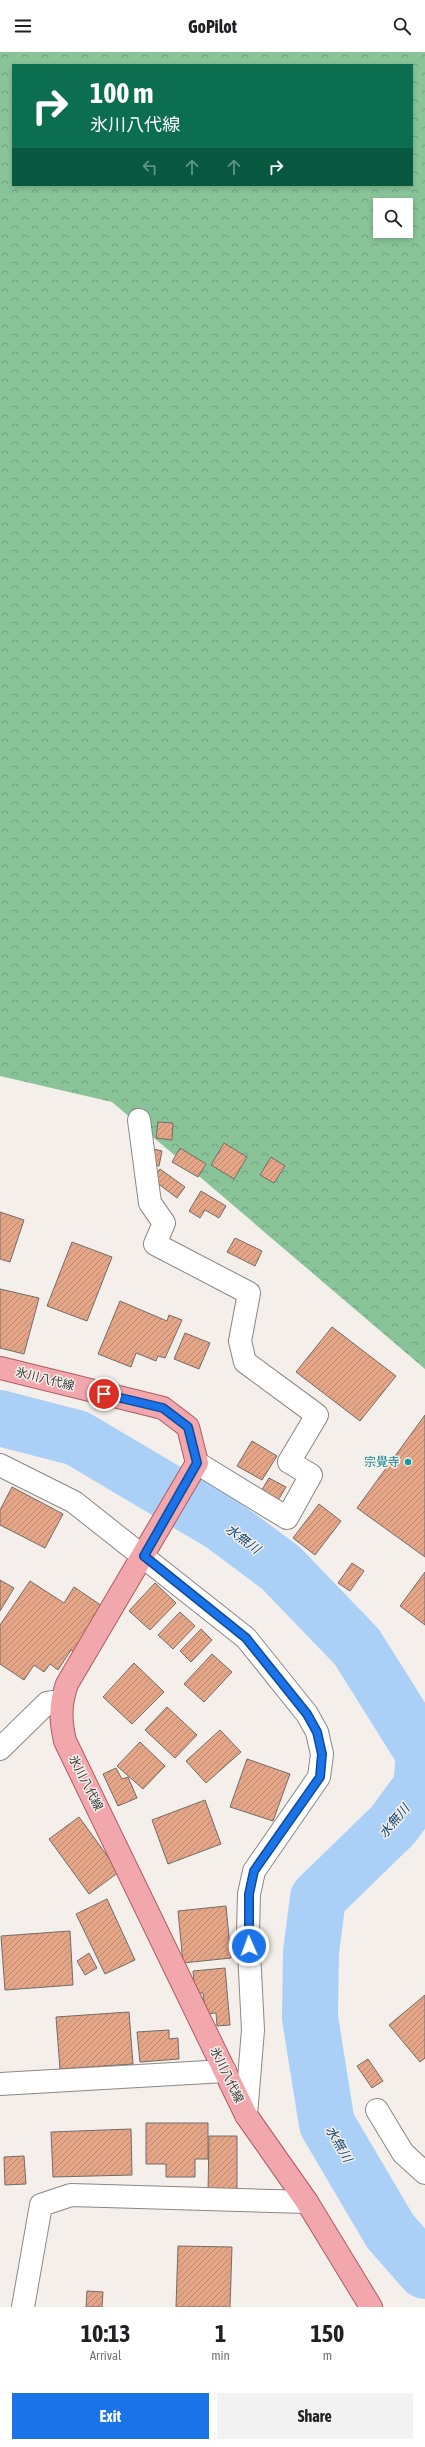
<!DOCTYPE html>
<html lang="en">
<head>
<meta charset="utf-8">
<style>
  body { margin:0; font-family:"Asap Condensed","Noto Sans JP",sans-serif; background:#f2f2f2; color:#202124; height:100vh; display:flex; flex-direction:column; font-size:15px; white-space:nowrap }
  * { box-sizing:border-box; margin:0 }
  p { font-size:13px; color:#757577 }
  .icon { flex:none; width:22px; height:22px; fill:none; stroke:currentColor; stroke-width:2; stroke-linecap:round; stroke-linejoin:round }
  .map { position:relative; height:2255px; overflow:hidden }
  .sheet { display:flex; flex-direction:column; background:#fff; flex:1 }
  .sheet>* { flex:none }
  .guide { position:absolute; left:12px; top:12px; width:401px; height:122px; border-radius:0px; box-shadow:0 2px 6px #0003; background:#0b6e4f; color:#fff; overflow:hidden }
  .tools { position:absolute; left:373px; top:146px; display:grid; gap:8px }
  .tools a { display:grid; place-items:center; width:40px; height:40px; border-radius:0px; background:#fff; box-shadow:0 2px 6px #0003; font-size:20px }
  .pin { position:absolute; display:grid; place-items:center; width:34px; height:34px; color:#fff; margin:-17px; border:2px solid #fff; border-radius:50%; box-shadow:0 1px 4px #0007 }
  .me { position:absolute; width:44px; margin:-22px; rotate:358deg; stroke-linejoin:round; filter:drop-shadow(0 0 3px #0008) }
  .turn { display:flex; align-items:center; gap:14px; height:84px; padding:0 12px; font-size:18px }
  .turn .icon { width:52px; height:52px; stroke-width:2.5 }
  .turn b { display:block; font-size:28px; line-height:34px }
  .lanes { display:flex; align-items:center; height:38px; padding:0 12px; background:#0003; justify-content:center; gap:20px; direction:ltr }
  .lanes .off { opacity:.35 }
  .eta { display:flex; justify-content:space-evenly; align-items:center; height:68px; text-align:center }
  .eta b { font-size:24px; font-weight:700; line-height:28px }
  .action { display:flex; gap:8px; margin-top:auto; padding:8px 12px }
  .action a { flex:1; height:46px; border-radius:0px; background:#1a73e8; color:#fff; font-size:16px; font-weight:700; line-height:46px; text-align:center }
  .action a+a { background:#f2f2f2; color:#202124 }
  header { display:flex; justify-content:space-between; align-items:center; height:52px; padding:0 12px; background:#fff; font-size:18px; font-weight:700 }
  .map>svg:first-child { display:block }
  .forest { fill:url(#forest-crowns); fill-rule:evenodd }
  .lines { fill:none; stroke-linecap:round; stroke-linejoin:round }
  .river { stroke:#aad0f8; stroke-width:56 }
  .building { fill:url(#building-hatch); stroke:#726c69 }
  .minor-casing { stroke:#8c8783; stroke-width:24 }
  .major-casing { stroke:#ac5c61; stroke-width:24 }
  .minor { stroke:#fff; stroke-width:22 }
  .major { stroke:#f2a7ad; stroke-width:22 }
  .route-casing { stroke:#114b97; stroke-width:10 }
  .route { stroke:#1a73e8; stroke-width:7 }
  .culture-dot { fill:#0f9aa8; stroke:#f4efea; stroke-width:1.5 }
  .labels { text-anchor:middle; dominant-baseline:central; stroke-width:3; stroke-linejoin:round; paint-order:stroke }
  .street-label { font-size:12px; fill:#3c3b39; stroke:#f4efea }
  .culture-label { font-size:12px; fill:#0d838f; stroke:#f4efea; text-anchor:end }
  .water-label { font-size:13px; font-style:italic; fill:#124673; stroke:#f4efea }
</style>
</head>
<body>
<header><svg class="icon" aria-label="menu" viewBox="0 0 24 24"><path d="M4 6h16M4 12h16M4 18h16"/></svg>GoPilot<svg class="icon" aria-label="search" viewBox="0 0 24 24"><circle cx="10" cy="10" r="6"/><path d="M15 15l6 6"/></svg></header>
<div class="map">
<svg width="425" height="2255" viewBox="0 0 425 2255">
  <defs>
    <pattern id="forest-crowns" width="20" height="18" patternUnits="userSpaceOnUse"><rect width="20" height="18" fill="#89c499"/><path d="M2 6a3 3 0 1 1 6 0M12 15a3 3 0 1 1 6 0" fill="none" stroke="#71a07e"/></pattern>
    <pattern id="building-hatch" width="6" height="6" patternUnits="userSpaceOnUse"><rect width="6" height="6" fill="#e5a687"/><path d="M-1 1l2-2M0 6l6-6M5 7l2-2" fill="none" stroke="#bb886f"/></pattern>
  </defs>
  <rect width="100%" height="100%" fill="#f4efea"/>
  <path class="forest" d="M 0,0 L 425,0 L 425,1317 L 112,1050 L 0,1024 ZM 13,13 L 412,13 L 412,133 L 13,133 ZM 380,153 L 406,153 L 406,179 L 380,179 Z"/>
  <g class="lines">
    <path class="river" d="M 0,1366 L 77,1386 L 222,1472 L 281,1516 L 357,1595 L 424,1702 L 421,1735 L 393,1773 L 318,1846 L 311,1900 L 310,1966 L 327,2072 L 390,2179 L 425,2219"/>
  </g>
  <path class="building" d="M 158,1070 L 173,1071 L 172,1088 L 156,1086 Z
    M 224,1091 L 247,1105 L 234,1127 L 211,1113 Z
    M 149,1096 L 162,1099 L 159,1114 L 145,1111 Z
    M 180,1096 L 206,1112 L 198,1125 L 172,1110 Z
    M 271,1105 L 285,1114 L 274,1131 L 260,1123 Z
    M 160,1117 L 185,1135 L 177,1146 L 152,1127 Z
    M 201,1139 L 226,1154 L 219,1166 L 205,1158 L 200,1166 L 189,1159 Z
    M 0,1160 L 24,1168 L 10,1210 L 0,1207 Z
    M 235,1186 L 262,1199 L 255,1214 L 227,1200 Z
    M 72,1190 L 112,1205 L 87,1269 L 47,1254 Z
    M 0,1237 L 39,1246 L 24,1302 L 0,1296 Z
    M 120,1249 L 167,1269 L 169,1263 L 182,1268 L 165,1306 L 158,1304 L 156,1309 L 136,1301 L 131,1315 L 98,1302 Z
    M 332,1275 L 396,1324 L 360,1369 L 296,1320 Z
    M 185,1281 L 210,1291 L 199,1317 L 174,1307 Z
    M 425,1363 L 425,1505 L 357,1456 Z
    M 252,1389 L 277,1404 L 262,1428 L 237,1414 Z
    M 269,1426 L 286,1435 L 277,1450 L 260,1441 Z
    M 12,1435 L 63,1462 L 45,1496 L 0,1473 L 0,1458 Z
    M 319,1452 L 341,1469 L 315,1503 L 293,1486 Z
    M 352,1511 L 364,1519 L 350,1539 L 338,1531 Z
    M 425,1520 L 425,1573 L 400,1554 Z
    M 0,1528 L 14,1536 L 0,1559 Z
    M 30,1529 L 64,1551 L 74,1535 L 108,1558 L 78,1602 L 71,1598 L 58,1618 L 50,1612 L 44,1620 L 34,1613 L 24,1628 L 0,1612 L 0,1573 Z
    M 155,1531 L 176,1551 L 150,1578 L 129,1559 Z
    M 180,1560 L 195,1574 L 173,1597 L 158,1583 Z
    M 201,1577 L 212,1588 L 191,1610 L 180,1599 Z
    M 212,1602 L 232,1620 L 204,1650 L 184,1632 Z
    M 134,1611 L 164,1640 L 132,1672 L 103,1645 Z
    M 167,1655 L 197,1683 L 175,1706 L 145,1678 Z
    M 220,1678 L 241,1700 L 206,1731 L 186,1709 Z
    M 140,1690 L 165,1714 L 143,1737 L 117,1714 Z
    M 247,1707 L 290,1722 L 273,1769 L 230,1755 Z
    M 116,1716 L 122,1727 L 128,1725 L 137,1746 L 118,1754 L 103,1722 Z
    M 205,1748 L 221,1792 L 168,1812 L 152,1768 Z
    M 79,1765 L 119,1820 L 89,1842 L 49,1787 Z
    M 107,1847 L 135,1908 L 105,1922 L 76,1862 Z
    M 226,1854 L 231,1906 L 183,1911 L 178,1859 Z
    M 70,1879 L 73,1933 L 5,1938 L 1,1884 Z
    M 89,1901 L 97,1916 L 85,1923 L 77,1909 Z
    M 225,1916 L 230,1973 L 217,1974 L 216,1961 L 205,1962 L 203,1941 L 195,1941 L 193,1919 Z
    M 425,1943 L 425,2006 L 420,2010 L 389,1973 Z
    M 129,1960 L 133,2012 L 60,2017 L 56,1965 Z
    M 169,1978 L 169,1987 L 178,1986 L 179,2007 L 140,2010 L 137,1980 Z
    M 368,2007 L 383,2029 L 372,2036 L 357,2014 Z
    M 146,2071 L 208,2071 L 208,2107 L 195,2107 L 195,2125 L 166,2125 L 166,2112 L 146,2112 Z
    M 131,2077 L 132,2123 L 53,2125 L 51,2080 Z
    M 209,2084 L 237,2084 L 237,2142 L 208,2141 Z
    M 24,2104 L 26,2132 L 5,2133 L 4,2105 Z
    M 178,2194 L 232,2195 L 230,2255 L 176,2255 Z
    M 87,2239 L 103,2240 L 102,2255 L 86,2255 Z"/>
  <g class="lines">
    <g class="minor-casing">
      <path id="minor" d="M 139,1068 L 150,1151 L 164,1171 L 155,1192 L 249,1241 L 240,1289 L 245,1310 L 317,1363 L 289,1410 L 311,1423 L 287,1466 L 197,1411
        M 0,1413 L 74,1450 L 246,1586 L 307,1662 L 317,1680 L 322,1702 L 319,1725 L 254,1819 L 249,1842 L 248,1880 L 253,1978 L 246,2063
        M 0,1697 L 47,1651 L 61,1649
        M 0,2032 L 225,2019
        M 377,2058 L 403,2101 L 425,2121
        M 23,2255 L 41,2153 L 71,2143 L 307,2150"/>
    </g>
    <g class="major-casing">
      <path id="major" d="M 0,1316 L 163,1356 L 188,1375 L 197,1411 L 67,1632 C 60,1652 60,1667 65,1689 L 246,2063 L 307,2150 L 371,2255"/>
    </g>
    <use href="#minor" class="minor"/>
    <use href="#major" class="major"/>
  </g>
  <g class="lines">
    <g class="route-casing">
      <path id="route" d="M 104,1342 L 163,1356 L 188,1375 L 197,1411 L 144,1504 L 246,1586 L 307,1662 L 317,1680 L 322,1702 L 320,1725 L 254,1819 L 249,1842 L 249,1894"/>
    </g>
    <use href="#route" class="route"/>
  </g>
  <circle class="culture-dot" cx="408" cy="1410" r="4"/>
  <g class="labels">
    <g class="street-label">
      <text transform="translate(45 1327) rotate(14)">氷川八代線</text>
      <text transform="translate(86 1731) rotate(63)">氷川八代線</text>
      <text transform="translate(227 2023) rotate(64)">氷川八代線</text>
    </g>
    <g class="culture-label">
      <text x="400" y="1410">宗覺寺</text>
    </g>
    <g class="water-label">
      <text transform="translate(243 1487) rotate(37)">水無川</text>
      <text transform="translate(394 1769) rotate(-50)">水無川</text>
      <text transform="translate(339 2092) rotate(60)">水無川</text>
    </g>
  </g>
</svg>
<div class="tools">
<a><svg class="icon" aria-label="search" viewBox="0 0 24 24"><circle cx="10" cy="10" r="6"/><path d="M15 15l6 6"/></svg></a>
</div>
<div class="pin" style="left:104px;top:1342px;background:#d93025"><svg class="icon" aria-label="arrive" viewBox="0 0 24 24"><path d="M6 21V4h12l-3 4 3 4H6"/></svg></div>
<svg class="me" style="left:249px;top:1894px" viewBox="-20 -20 40 40"><circle r="17" fill="#1a73e8" stroke="#fff" stroke-width="3"/><path d="M0-11L8 9 0 5-8 9z" fill="#fff"/></svg>
<div class="guide">
<div class="turn"><svg class="icon" aria-label="right" viewBox="0 0 24 24"><path d="M7 20v-9h11M14 6l5 5-5 5"/></svg><div><b>100 m</b>氷川八代線</div></div>
<div class="lanes"><svg class="icon off" aria-label="left" viewBox="0 0 24 24"><path d="M17 20v-9H6M10 6l-5 5 5 5"/></svg><svg class="icon off" aria-label="ahead" viewBox="0 0 24 24"><path d="M12 20V5M6 11l6-6 6 6"/></svg><svg class="icon off" aria-label="ahead" viewBox="0 0 24 24"><path d="M12 20V5M6 11l6-6 6 6"/></svg><svg class="icon" aria-label="right" viewBox="0 0 24 24"><path d="M7 20v-9h11M14 6l5 5-5 5"/></svg></div>
</div>
</div>
<section class="sheet">
<div class="eta">
<div><b>10:13</b><p>Arrival</p></div>
<div><b>1</b><p>min</p></div>
<div><b>150</b><p>m</p></div>
</div>
<div class="action"><a>Exit</a><a>Share</a></div>
</section>
</body>
</html>
